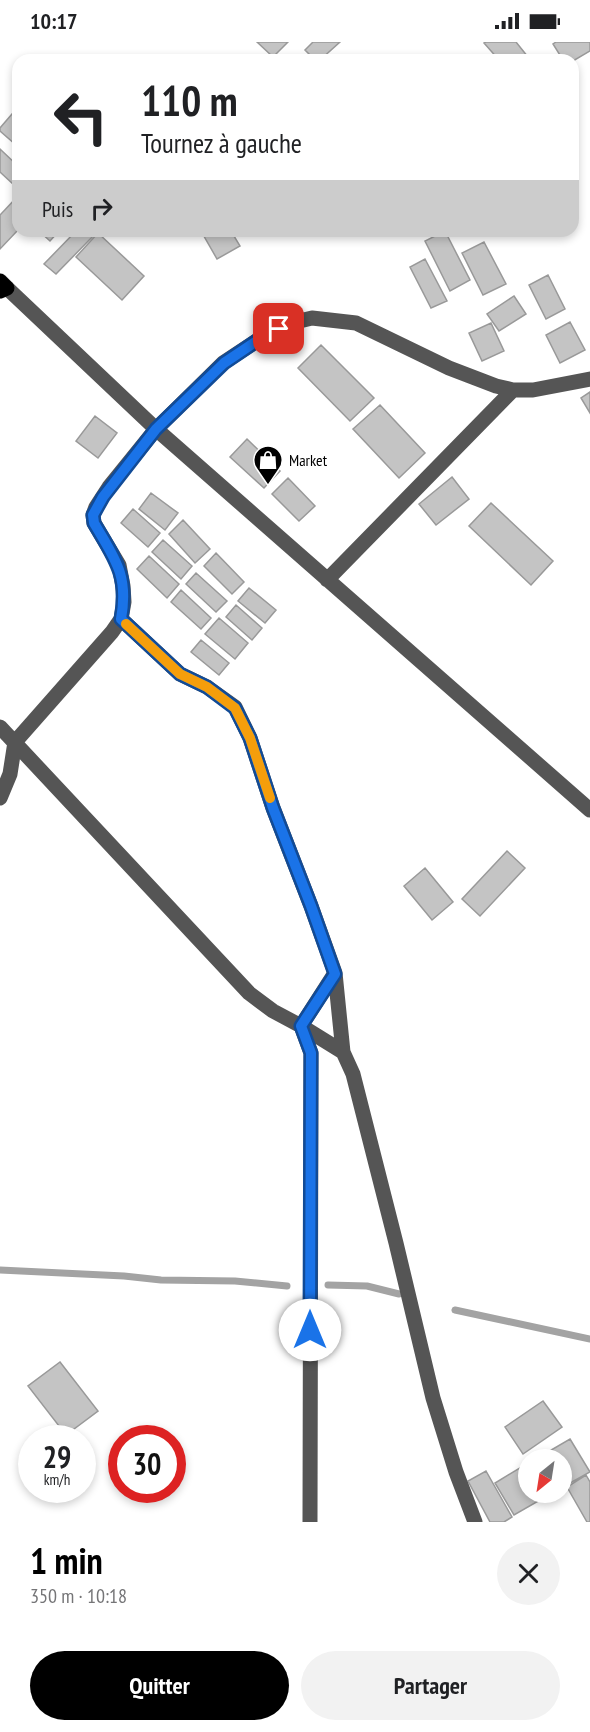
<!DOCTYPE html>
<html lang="fr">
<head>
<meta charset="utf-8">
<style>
  body { margin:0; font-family:"PT Sans Narrow",sans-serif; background:#f2f2f2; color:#202124; height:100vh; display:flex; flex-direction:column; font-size:22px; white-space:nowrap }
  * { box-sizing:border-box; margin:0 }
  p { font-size:20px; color:#757577 }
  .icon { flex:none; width:33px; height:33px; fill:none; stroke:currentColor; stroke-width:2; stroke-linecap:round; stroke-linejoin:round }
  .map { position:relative; height:1480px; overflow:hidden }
  .drawer { display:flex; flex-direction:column; background:#fff; flex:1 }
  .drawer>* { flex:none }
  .hud { position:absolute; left:12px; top:12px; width:567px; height:183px; border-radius:18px; box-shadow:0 3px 9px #0003; background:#fff; color:#202124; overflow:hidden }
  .needle { width:39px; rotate:210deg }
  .buttons { position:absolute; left:518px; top:1407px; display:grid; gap:12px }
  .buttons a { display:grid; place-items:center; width:54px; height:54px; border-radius:50%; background:#fff; box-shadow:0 3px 9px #0003; font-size:30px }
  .speed { position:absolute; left:18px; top:1383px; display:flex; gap:12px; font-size:30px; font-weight:700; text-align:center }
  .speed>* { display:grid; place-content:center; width:78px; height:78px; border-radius:50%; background:#fff; box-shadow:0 3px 9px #0003; line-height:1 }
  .speed small { font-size:15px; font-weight:400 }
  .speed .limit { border:9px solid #d22; background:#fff; color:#111 }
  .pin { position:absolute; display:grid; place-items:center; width:51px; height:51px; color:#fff; margin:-26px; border-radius:12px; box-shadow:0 3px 9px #0006 }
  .me { position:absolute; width:66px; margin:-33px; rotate:0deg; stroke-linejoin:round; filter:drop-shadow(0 0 4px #0008) }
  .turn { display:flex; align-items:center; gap:21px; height:126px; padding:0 30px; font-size:27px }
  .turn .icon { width:78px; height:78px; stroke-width:2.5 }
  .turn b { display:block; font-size:42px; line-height:51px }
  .then { display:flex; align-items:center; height:57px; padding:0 30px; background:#0003; gap:12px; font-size:22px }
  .round { display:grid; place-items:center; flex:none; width:63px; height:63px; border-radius:32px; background:#f2f2f2 }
  .summary { display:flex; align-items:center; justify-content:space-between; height:102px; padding:0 30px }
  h1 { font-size:36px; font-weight:800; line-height:45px; color:#000 }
  .button { display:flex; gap:12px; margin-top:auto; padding:12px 30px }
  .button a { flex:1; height:69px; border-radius:36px; background:#000; color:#fff; font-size:24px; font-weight:800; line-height:69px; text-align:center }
  .button a+a { background:#f2f2f2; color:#202124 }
  .status { display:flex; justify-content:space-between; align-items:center; height:42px; padding:0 30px; background:#fff; direction:ltr }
  .status svg { height:16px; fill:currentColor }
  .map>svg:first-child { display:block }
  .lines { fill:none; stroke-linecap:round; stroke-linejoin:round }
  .stream { stroke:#a3a3a3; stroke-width:7 }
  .building { fill:#c4c4c4; stroke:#999; stroke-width:1.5 }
  .major-casing { stroke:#dbdbdb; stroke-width:16 }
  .minor { stroke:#555; stroke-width:15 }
  .major { stroke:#000; stroke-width:15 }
  .route-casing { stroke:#114b97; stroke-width:15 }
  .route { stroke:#1a73e8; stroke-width:10 }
  .slow { stroke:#f59e0b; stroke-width:10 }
  .labels { text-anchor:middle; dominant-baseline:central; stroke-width:4.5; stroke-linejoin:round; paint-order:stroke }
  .poi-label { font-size:16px; fill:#000; stroke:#fff; text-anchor:start }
</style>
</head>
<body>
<div class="status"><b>10:17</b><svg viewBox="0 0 49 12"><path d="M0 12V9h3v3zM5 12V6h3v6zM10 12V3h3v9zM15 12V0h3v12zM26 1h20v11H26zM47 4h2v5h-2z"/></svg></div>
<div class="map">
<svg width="590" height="1480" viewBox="0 0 590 1480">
  <rect width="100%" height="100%" fill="#fff"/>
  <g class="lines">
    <path class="stream" d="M 0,1228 L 124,1234 L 161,1238 L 235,1239 L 287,1244
      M 328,1243 L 367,1244 L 399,1252
      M 455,1268 L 590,1297"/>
  </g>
  <path class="building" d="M 257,0 L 288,0 L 273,15 Z
    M 313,0 L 340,0 L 320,18 L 315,18 L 305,8 Z
    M 486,0 L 516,0 L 528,15 L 525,18 L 499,18 L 484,1 Z
    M 556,0 L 590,0 L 590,9 L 573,19 L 563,18 L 553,2 Z
    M 18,65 L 18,101 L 16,103 L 0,89 L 0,86 Z
    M 0,107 L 18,124 L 18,139 L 14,143 L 0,130 Z
    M 18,154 L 18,188 L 0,207 L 0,173 Z
    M 39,189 L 59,189 L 50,199 Z
    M 76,189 L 98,189 L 56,232 L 44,222 Z
    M 201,189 L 231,189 L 240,204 L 217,217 Z
    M 445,189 L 470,238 L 450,249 L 425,199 Z
    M 98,191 L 144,234 L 122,258 L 76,215 Z
    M 484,200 L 506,242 L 483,253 L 462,211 Z
    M 425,217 L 447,259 L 431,266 L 410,225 Z
    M 548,233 L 565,267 L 546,277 L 529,243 Z
    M 514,254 L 526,272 L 499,289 L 487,272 Z
    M 570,280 L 585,308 L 560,321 L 546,293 Z
    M 491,281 L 504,309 L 482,319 L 469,291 Z
    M 321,303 L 374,356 L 350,379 L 298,326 Z
    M 590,350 L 590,371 L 581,356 Z
    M 380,363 L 425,411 L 399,436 L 353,387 Z
    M 95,374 L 117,391 L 98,416 L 76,399 Z
    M 247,397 L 280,429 L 264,446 L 230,415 Z
    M 452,435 L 469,457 L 436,483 L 419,462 Z
    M 288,436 L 315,464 L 299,479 L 272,452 Z
    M 151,451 L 178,471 L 165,488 L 139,467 Z
    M 491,461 L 553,519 L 531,543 L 469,484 Z
    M 133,467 L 160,491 L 148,505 L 121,481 Z
    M 183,478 L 210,507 L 195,521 L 169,492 Z
    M 163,498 L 192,524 L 181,537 L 152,510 Z
    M 216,511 L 244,540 L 232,552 L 204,524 Z
    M 149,514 L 179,542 L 167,556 L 137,527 Z
    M 196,531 L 227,559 L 216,570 L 186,542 Z
    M 249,546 L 276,568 L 265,581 L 238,559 Z
    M 181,548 L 211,576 L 201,587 L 171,560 Z
    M 236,563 L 262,586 L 252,598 L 226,575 Z
    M 219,576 L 248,601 L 235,617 L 205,592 Z
    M 201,598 L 229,621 L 219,633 L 191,610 Z
    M 507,809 L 525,826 L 480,874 L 462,857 Z
    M 425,826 L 453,860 L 432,878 L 404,844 Z
    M 60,1320 L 98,1369 L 66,1393 L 28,1344 Z
    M 543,1359 L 562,1385 L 523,1412 L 505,1385 Z
    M 570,1397 L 590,1430 L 561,1446 L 561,1418 L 534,1418 Z
    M 528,1421 L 528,1450 L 554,1450 L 514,1473 L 495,1441 Z
    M 486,1429 L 512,1475 L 504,1480 L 490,1480 L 468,1439 Z
    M 586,1433 L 590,1440 L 590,1480 L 587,1480 L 567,1445 Z"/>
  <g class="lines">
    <g class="major-casing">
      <path id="major" d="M 0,239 L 7,246 L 0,249"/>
    </g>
    <path class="minor" d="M 7,246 L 156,387 L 590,768
      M 327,538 L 513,348
      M 121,577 L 180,632 L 207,645 L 235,665 L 250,696 L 273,766 L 311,864 L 335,931 L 343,1010
      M 0,685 L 249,951 L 273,969 L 301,984 L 343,1010 L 353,1032 L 396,1201 L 433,1356 L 456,1430 L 475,1480
      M 0,756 L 10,732 L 15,700 L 112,590 L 121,577 L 124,560 L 123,544 L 119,523 L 94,481 L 93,473 L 96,465 L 109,445 L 156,387 L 223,321 L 267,292 L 291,281 L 312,276 L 356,281 L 449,326 L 496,344 L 513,348 L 533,348 L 590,337
      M 310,1480 L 311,1011 L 301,984 L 335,931"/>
    <use href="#major" class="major"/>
  </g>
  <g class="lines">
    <g class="route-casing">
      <path id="route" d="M 279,287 L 267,292 L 224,321 L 156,387 L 103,455 L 93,473 L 94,481 C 115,517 129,533 121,577 L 180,632 L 207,645 L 235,666 L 250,696 L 273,766 L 311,864 L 335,932 L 301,984 L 311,1011 L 310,1288"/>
    </g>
    <use href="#route" class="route"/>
    <path class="slow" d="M 126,582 L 180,632 L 207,645 L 235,666 L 250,696 L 270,756"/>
  </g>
  <defs>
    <g id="shop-pin" transform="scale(1.5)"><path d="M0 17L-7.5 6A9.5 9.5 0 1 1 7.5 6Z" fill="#000" stroke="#fff"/><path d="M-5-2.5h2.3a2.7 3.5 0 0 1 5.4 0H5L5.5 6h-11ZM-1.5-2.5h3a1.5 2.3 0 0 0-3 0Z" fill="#fff"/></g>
  </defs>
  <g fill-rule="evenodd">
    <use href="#shop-pin" x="268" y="418"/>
  </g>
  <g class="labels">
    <g class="poi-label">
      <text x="289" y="418">Market</text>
    </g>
  </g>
</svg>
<div class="buttons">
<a><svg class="needle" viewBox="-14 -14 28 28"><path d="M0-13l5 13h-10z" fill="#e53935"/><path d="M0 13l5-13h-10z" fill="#757577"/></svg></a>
</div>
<div class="speed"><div>29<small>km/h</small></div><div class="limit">30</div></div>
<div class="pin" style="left:279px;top:287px;background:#d93025"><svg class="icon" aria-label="arrive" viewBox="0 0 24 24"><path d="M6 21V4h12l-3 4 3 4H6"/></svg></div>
<svg class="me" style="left:310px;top:1288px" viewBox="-20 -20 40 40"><circle r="19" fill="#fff"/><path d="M0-13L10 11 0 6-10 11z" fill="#1a73e8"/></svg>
<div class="hud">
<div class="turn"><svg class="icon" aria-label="left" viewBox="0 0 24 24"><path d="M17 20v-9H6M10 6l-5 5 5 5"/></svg><div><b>110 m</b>Tournez à gauche</div></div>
<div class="then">Puis<svg class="icon" aria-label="right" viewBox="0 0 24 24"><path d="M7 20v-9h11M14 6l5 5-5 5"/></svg></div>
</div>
</div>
<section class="drawer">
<div class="summary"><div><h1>1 min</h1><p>350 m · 10:18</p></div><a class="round"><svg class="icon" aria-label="close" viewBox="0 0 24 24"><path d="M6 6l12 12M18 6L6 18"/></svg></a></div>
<div class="button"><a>Quitter</a><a>Partager</a></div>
</section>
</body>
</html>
